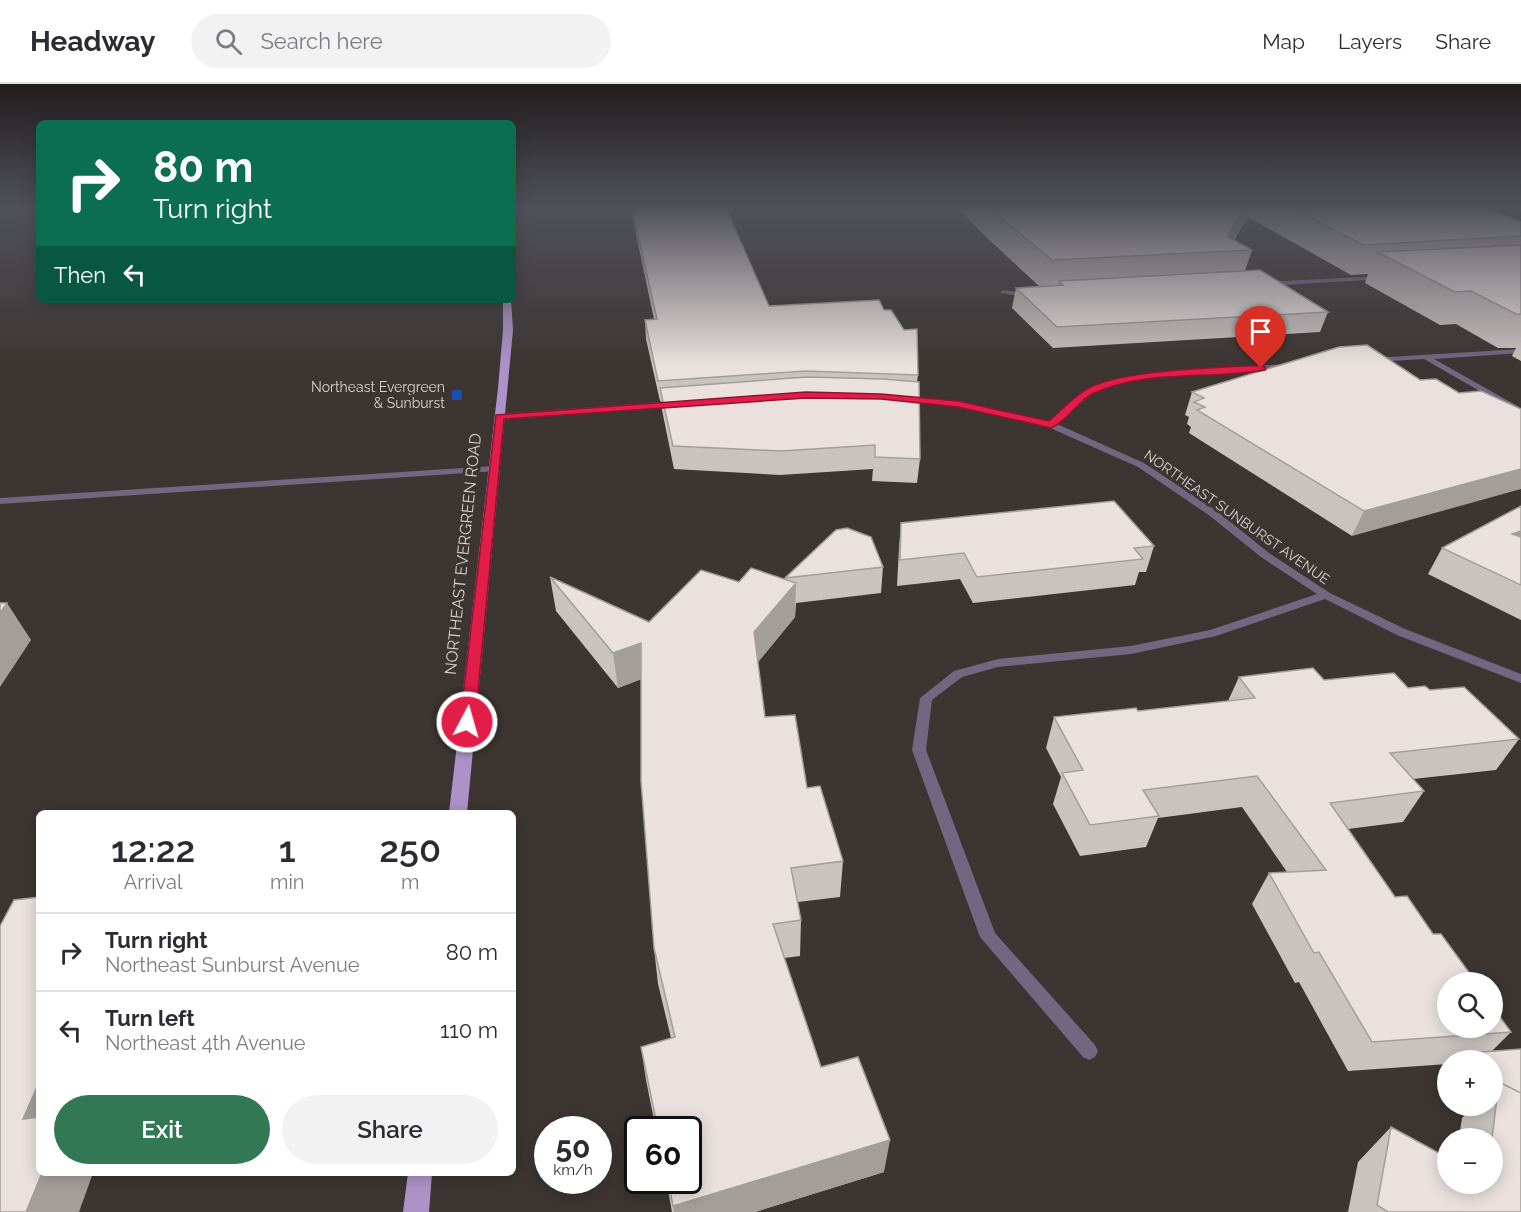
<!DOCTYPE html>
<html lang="en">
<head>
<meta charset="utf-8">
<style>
  body { margin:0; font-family:Raleway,sans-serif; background:#f2f2f3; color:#2b2b33; height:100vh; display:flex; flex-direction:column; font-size:22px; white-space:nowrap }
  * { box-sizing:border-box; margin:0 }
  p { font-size:20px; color:#7c7c81 }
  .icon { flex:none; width:33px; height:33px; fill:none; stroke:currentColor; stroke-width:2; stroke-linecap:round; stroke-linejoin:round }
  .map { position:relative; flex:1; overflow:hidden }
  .details { position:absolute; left:36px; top:726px; width:480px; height:366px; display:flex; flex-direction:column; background:#fff; border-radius:9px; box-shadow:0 3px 15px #0003 }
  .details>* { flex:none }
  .top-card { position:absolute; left:36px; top:36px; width:480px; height:183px; border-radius:9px; box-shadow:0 3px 15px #0003; background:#0b6e4f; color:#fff; overflow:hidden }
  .buttons { position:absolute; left:1437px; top:888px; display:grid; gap:12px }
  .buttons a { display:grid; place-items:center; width:66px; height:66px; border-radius:50%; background:#fff; box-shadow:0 3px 15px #0003; font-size:30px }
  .speed { position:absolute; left:534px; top:1032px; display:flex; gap:12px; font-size:30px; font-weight:700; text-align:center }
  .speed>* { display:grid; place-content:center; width:78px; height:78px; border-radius:50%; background:#fff; box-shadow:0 3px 15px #0003; line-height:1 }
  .speed small { font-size:15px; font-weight:400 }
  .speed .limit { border:3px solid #111; border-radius:9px; background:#fff; color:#111 }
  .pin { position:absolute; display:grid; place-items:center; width:51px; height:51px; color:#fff; margin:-62px -26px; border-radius:50% 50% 50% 0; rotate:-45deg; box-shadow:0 0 6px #0007 }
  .pin .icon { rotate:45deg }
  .me { position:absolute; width:66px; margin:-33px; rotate:6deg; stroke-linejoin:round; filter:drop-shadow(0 0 4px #0008) }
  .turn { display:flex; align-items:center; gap:21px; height:126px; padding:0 18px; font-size:27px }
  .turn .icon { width:78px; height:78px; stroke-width:2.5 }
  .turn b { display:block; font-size:42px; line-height:51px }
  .then { display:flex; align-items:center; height:57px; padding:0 18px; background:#0003; gap:12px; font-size:22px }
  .eta { display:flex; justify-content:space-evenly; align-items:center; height:102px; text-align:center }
  .eta b { font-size:36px; font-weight:600; line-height:42px }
  .action { display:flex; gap:12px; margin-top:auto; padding:12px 18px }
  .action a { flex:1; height:69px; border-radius:36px; background:#337855; color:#fff; font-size:24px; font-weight:600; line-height:69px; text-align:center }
  .action a+a { background:#f2f2f3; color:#2b2b33 }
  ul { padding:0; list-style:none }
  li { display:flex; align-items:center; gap:18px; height:78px; padding:0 18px; border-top:2px solid #e1e1e2 }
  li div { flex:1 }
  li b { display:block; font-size:22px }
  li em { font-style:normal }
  header { display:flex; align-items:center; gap:36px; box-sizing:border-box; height:84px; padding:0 30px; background:#fff; border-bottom:2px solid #e1e1e2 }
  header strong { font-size:28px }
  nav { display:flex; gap:33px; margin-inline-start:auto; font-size:21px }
  .search { width:420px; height:54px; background:#f2f2f3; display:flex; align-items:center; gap:15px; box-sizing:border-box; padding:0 21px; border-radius:33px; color:#7c7c81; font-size:22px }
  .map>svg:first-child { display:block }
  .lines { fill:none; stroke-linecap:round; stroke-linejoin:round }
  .service { fill:#736680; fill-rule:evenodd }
  .minor { fill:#736680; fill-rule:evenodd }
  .primary { fill:#ad92c8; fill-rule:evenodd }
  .wall { fill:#c9c2bf }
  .shaded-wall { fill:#a49e9b }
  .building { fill:#eae1de; stroke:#a49e9b; stroke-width:1.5 }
  .route { fill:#e11d48; stroke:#92132f; stroke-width:1.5 }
  .transit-dot { fill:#1a4fb4; stroke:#3c3532; stroke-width:2 }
  .labels { text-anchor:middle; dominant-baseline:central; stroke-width:6; stroke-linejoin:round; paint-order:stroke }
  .far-poi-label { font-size:14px; fill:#d7d2d1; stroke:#3c3532; text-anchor:end }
  .far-street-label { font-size:14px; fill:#d7d2d1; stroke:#3c3532 }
  .street-label { font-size:16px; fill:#d7d2d1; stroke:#3c3532 }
</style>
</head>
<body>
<header>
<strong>Headway</strong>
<div class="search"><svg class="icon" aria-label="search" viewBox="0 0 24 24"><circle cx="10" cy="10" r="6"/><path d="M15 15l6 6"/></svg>Search here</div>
<nav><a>Map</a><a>Layers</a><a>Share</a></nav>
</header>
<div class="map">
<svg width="1521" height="1128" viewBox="0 0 1521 1128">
  <rect width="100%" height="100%" fill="#3c3532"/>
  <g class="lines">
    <path class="service" d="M 1382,192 L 1385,194 L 1384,195 L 1265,202 L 1262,200 L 1265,198 Z
      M 1003,206 L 1029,210 L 1032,212 L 1029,214 L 1001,209 L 1000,208 Z
      M 494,382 L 499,385 L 497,387 L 0,420 L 0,414 Z"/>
    <path class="minor" d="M 1521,265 L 1521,269 L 1434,275 L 1521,324 L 1521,331 L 1424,275 L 1373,278 L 1369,276 L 1373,274 Z
      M 1290,280 L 1293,280 L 1293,284 L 1169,292 L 1121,299 L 1092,310 L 1057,340 L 1144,379 L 1218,428 L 1269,469 L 1330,509 L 1405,545 L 1521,590 L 1521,599 L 1397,551 L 1325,515 L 1216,552 L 1131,570 L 998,583 L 962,593 L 932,616 L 926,666 L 995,849 L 1095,961 L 1098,967 L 1095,973 L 1089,976 L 1083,973 L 980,853 L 912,666 L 920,614 L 954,587 L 998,575 L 1131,562 L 1210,546 L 1317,510 L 1261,473 L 1210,432 L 1138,383 L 1048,343 L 958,323 L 905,317 L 901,315 L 905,313 L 958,317 L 1049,338 C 1061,328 1074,312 1088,305 C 1141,282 1231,284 1290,280 Z
      M 675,317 L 679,320 L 678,322 L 500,336 L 496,333 L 500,330 Z"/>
    <path class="primary" d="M 503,216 L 511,216 L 513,246 L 467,729 L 449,729 L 498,304 L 503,246 Z
      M 408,1089 L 432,1089 L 429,1128 L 403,1128 Z"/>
  </g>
  <path class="wall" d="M 644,124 L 726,124 L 769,222 L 918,291 L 917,298 L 920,375 L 917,399 L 872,397 L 873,385 L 780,391 L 674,385 L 662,326 L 661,317 L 660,317 L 646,255 L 645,236 L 654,235 L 634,141 L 632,125 L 644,125 Z
    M 957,124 L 1487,124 L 1521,138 L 1521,277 L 1512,272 L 1516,264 L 1498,264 L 1456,240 L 1440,241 L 1365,199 L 1368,190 L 1351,191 L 1248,133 L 1234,156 L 1252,166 L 1245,187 L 1328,228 L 1320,248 L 1053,264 L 1012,224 L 1016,204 L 1040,203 L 985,152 Z
    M 1436,295 L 1352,452 L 1189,349 L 1191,343 L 1187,340 L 1189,333 L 1185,331 L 1192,308 Z
    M 1521,422 L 1521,536 L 1428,490 L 1442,464 Z
    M 901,439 L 1154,462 L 1146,488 L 1139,488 L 1135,501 L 973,519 L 960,495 L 897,502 L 899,464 Z
    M 883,483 L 881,509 L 796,519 L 795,533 L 758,578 L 765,633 L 807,704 L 843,777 L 840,813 L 798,818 L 801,836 L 800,872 L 784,874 L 821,983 L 884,1088 L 755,1128 L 672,1128 L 666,1096 L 688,1096 L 688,1046 L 656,1046 L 646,996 L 641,963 L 671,954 L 658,900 L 654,864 L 641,595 L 618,604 L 556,527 L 550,493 L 649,538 L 785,495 L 785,494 Z
    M 1239,593 L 1324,596 L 1430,606 L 1519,655 L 1496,686 L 1413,695 L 1424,707 L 1403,738 L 1348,745 L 1395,813 L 1433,850 L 1511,948 L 1492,967 L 1521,965 L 1521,1128 L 1348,1128 L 1358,1078 L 1391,1043 L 1492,1100 L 1492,1054 L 1459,1054 L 1462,1034 L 1468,1028 L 1463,1028 L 1464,1022 L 1492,1022 L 1492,976 L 1448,976 L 1448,980 L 1348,987 L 1299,898 L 1295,899 L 1252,820 L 1269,789 L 1287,788 L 1242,723 L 1158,734 L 1146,763 L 1080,772 L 1053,720 L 1061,693 L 1046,664 L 1054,633 L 1138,627 L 1228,617 Z"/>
  <path class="shaded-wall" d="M 1244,124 L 1250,124 L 1248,133 L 1227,168 L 1227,152 Z
    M 1521,385 L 1521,405 L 1352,452 L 1364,427 Z
    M 1521,447 L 1521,469 L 1512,450 Z
    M 796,499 L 795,533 L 754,583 L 754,548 Z
    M 0,519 L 7,519 L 31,556 L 0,603 Z
    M 641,559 L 645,594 L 618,604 L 613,569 Z
    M 39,998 L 39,1050 L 23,1035 Z
    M 890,1056 L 884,1088 L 755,1128 L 674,1128 L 673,1122 Z
    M 42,1089 L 93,1089 L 79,1128 L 26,1128 Z"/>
  <path class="building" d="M 645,124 L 726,124 L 769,222 L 879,216 L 884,226 L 891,226 L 904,246 L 917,245 L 918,291 L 806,287 L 658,297 L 645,236 L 657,235 L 632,125 L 645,125 Z
    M 989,124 L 1244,124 L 1227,152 L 1252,166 L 1052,176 Z
    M 1292,124 L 1487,124 L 1521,138 L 1521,152 L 1363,161 Z
    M 1521,161 L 1521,230 L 1516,230 L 1471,207 L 1455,208 L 1377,168 Z
    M 1260,186 L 1328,228 L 1057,243 L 1016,204 L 1063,201 L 1059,197 Z
    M 1367,261 L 1420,296 L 1436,295 L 1459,309 L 1481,307 L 1521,325 L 1521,385 L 1364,427 L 1197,326 L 1205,323 L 1194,318 L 1204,314 L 1192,308 L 1339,263 Z
    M 807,293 L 883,295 L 919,298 L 920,375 L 875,373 L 875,361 L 781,367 L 673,362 L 660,304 Z
    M 1114,417 L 1154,462 L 1134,464 L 1143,475 L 977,493 L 964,469 L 900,476 L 901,439 Z
    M 1521,422 L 1521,447 L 1512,450 L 1521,453 L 1521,501 L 1442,464 Z
    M 847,444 L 871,453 L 883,483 L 785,494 L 836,446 Z
    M 751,484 L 796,499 L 754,548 L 765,633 L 795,631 L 807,704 L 820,702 L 843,777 L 791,784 L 801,836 L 773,840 L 821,983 L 858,973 L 890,1056 L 673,1122 L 668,1096 L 688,1096 L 688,1046 L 658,1046 L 641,963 L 675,953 L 654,864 L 641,697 L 641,559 L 613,569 L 550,493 L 649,538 L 701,486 L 739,498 Z
    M 0,519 L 7,519 L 0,529 Z
    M 1313,584 L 1324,596 L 1394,589 L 1408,604 L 1425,602 L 1430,606 L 1464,603 L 1519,655 L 1390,669 L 1424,707 L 1330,719 L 1395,813 L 1407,812 L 1433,850 L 1441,850 L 1476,898 L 1448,898 L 1448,944 L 1492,944 L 1492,922 L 1511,948 L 1372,958 L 1319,868 L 1314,869 L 1269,789 L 1326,786 L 1257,692 L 1143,706 L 1159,732 L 1090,741 L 1062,689 L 1083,686 L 1054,633 L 1136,624 L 1138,627 L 1255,614 L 1239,593 Z
    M 39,813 L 39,998 L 23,1035 L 39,1033 L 39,1089 L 42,1089 L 26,1128 L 0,1128 L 0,842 L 14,816 Z
    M 1521,965 L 1521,1009 L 1499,998 L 1492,1004 L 1492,976 L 1481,976 L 1482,968 Z
    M 1499,998 L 1521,1009 L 1521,1128 L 1388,1128 L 1377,1121 L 1391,1043 L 1448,1074 L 1448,1100 L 1492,1100 L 1492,1054 Z"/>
  <linearGradient id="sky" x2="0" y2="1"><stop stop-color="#211d1c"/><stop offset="0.44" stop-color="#50515a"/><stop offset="1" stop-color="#50515a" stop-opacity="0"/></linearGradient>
  <rect width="1521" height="282" fill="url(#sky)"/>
  <path class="route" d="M 1261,281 L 1266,284 L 1265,286 C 1209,296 1148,285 1094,309 C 1078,316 1068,337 1051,344 L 958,323 L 881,315 L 806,314 L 504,335 L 475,638 L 467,643 L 460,638 L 496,331 L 806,308 L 881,310 L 958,317 L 1049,337 C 1060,327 1072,315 1084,307 C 1116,285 1220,284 1261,281 Z"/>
  <rect class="transit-dot" x="451" y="305" width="12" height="12" rx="3"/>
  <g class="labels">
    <g class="far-poi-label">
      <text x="445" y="303">Northeast Evergreen<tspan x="445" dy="16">&amp; Sunburst</tspan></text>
    </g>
    <g class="far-street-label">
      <text transform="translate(1237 433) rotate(35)">NORTHEAST SUNBURST AVENUE</text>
    </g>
    <g class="street-label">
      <text transform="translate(463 470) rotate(-84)">NORTHEAST EVERGREEN ROAD</text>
    </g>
  </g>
</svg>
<div class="buttons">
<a><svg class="icon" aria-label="search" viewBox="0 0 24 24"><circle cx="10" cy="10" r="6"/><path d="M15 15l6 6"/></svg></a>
<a>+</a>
<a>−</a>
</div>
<div class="speed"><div>50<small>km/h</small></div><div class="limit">60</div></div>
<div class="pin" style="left:1261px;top:284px;background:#d93025"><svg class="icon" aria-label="arrive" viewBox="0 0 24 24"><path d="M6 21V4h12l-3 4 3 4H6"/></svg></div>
<svg class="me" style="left:467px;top:638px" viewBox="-20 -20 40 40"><circle r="17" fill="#e11d48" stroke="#fff" stroke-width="3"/><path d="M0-11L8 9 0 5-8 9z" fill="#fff"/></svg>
<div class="top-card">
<div class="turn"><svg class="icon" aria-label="right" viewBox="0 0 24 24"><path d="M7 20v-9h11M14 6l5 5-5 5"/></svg><div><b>80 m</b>Turn right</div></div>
<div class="then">Then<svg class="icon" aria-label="left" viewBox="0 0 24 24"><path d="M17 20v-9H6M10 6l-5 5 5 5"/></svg></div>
</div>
<section class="details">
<div class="eta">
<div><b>12:22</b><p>Arrival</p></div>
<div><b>1</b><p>min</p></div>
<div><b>250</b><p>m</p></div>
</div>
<ul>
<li><svg class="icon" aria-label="right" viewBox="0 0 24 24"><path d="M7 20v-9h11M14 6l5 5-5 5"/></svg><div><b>Turn right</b><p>Northeast Sunburst Avenue</p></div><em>80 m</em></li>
<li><svg class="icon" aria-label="left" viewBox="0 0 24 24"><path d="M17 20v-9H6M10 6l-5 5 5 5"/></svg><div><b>Turn left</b><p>Northeast 4th Avenue</p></div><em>110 m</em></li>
</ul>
<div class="action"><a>Exit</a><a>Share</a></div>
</section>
</div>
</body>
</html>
